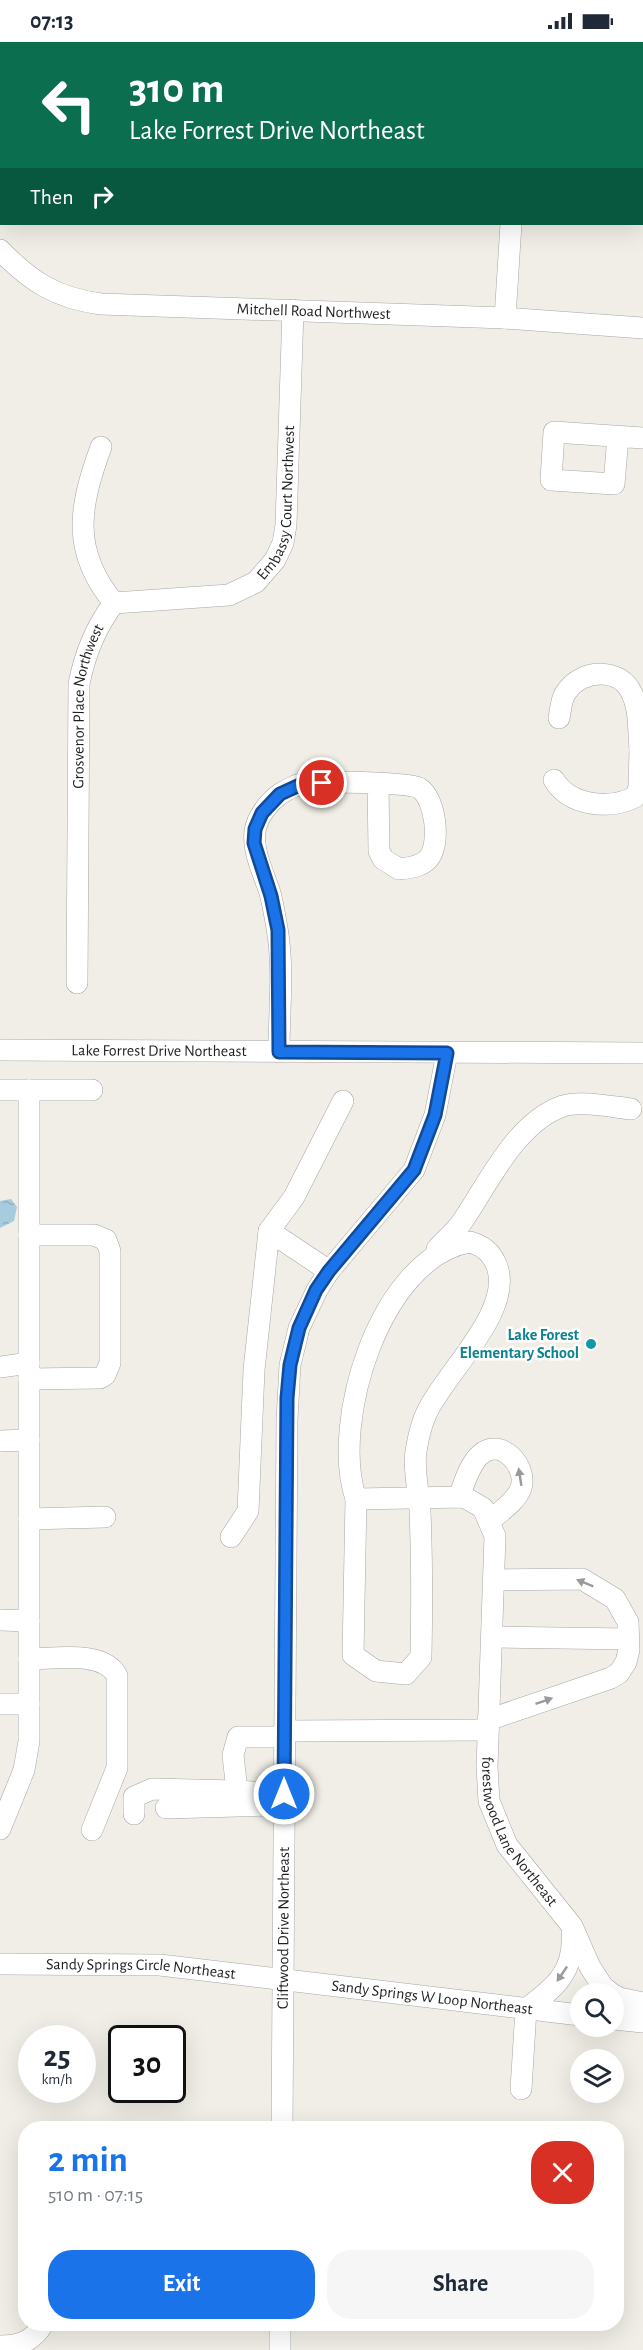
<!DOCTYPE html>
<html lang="en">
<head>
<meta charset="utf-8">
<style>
  body { margin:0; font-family:"Alegreya Sans",sans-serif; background:#f6f6f7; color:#1f2937; height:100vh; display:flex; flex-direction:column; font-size:22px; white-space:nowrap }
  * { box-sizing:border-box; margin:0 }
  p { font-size:20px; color:#747a83 }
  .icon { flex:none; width:33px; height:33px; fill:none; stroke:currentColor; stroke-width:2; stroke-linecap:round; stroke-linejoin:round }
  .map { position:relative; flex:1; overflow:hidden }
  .side { position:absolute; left:18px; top:2079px; width:606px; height:210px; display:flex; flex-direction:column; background:#fff; border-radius:24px; box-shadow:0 6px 24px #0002 }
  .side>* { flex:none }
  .hud { position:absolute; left:0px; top:0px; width:644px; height:183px; box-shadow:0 6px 24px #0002; background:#0b6e4f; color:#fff; overflow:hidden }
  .controls { position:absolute; left:570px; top:1941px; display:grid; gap:12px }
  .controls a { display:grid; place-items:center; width:54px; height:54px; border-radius:50%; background:#fff; box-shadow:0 6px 24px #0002; font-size:30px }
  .speed { position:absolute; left:18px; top:1983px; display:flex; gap:12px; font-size:30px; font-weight:700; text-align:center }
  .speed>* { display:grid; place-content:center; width:78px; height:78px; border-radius:50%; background:#fff; box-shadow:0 6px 24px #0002; line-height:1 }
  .speed small { font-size:15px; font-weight:400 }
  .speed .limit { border:3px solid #111; border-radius:9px; background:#fff; color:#111 }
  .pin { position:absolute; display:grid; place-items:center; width:51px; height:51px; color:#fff; margin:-26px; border:3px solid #fff; border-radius:50%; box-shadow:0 2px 6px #0007 }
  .me { position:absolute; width:66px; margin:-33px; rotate:0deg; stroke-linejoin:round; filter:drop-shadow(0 0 4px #0008) }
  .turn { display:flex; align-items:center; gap:21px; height:126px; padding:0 30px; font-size:27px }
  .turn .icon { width:78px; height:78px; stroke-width:2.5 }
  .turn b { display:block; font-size:42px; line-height:51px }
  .then { display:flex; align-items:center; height:57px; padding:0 30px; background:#0003; gap:12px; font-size:22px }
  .round { display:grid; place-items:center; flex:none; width:63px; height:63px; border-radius:24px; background:#f6f6f7 }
  .summary { display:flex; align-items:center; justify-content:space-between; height:102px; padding:0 30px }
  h1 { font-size:36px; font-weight:700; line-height:45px; color:#1a73e8 }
  .action { display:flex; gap:12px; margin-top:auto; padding:12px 30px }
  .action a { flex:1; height:69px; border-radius:24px; background:#1a73e8; color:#fff; font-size:24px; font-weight:700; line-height:69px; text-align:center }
  .action a+a { background:#f6f6f7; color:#1f2937 }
  .status { display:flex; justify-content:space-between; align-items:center; height:42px; padding:0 30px; background:#fff; direction:ltr }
  .status svg { height:16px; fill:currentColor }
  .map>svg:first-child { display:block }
  .water { fill:url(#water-ripples) }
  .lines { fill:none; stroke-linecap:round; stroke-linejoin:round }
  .minor-casing { stroke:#a6a6a6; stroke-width:22 }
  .minor { stroke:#fff; stroke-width:21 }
  .oneway { fill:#9a9a9a }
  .route-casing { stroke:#114b97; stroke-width:15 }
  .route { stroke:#1a73e8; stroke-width:10 }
  .culture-dot { fill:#0f9aa8; stroke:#fff; stroke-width:2 }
  .labels { text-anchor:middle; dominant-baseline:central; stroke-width:5; stroke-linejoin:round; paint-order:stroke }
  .street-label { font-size:16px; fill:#1f1f1f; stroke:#fff }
  .culture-label { font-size:16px; font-weight:bold; fill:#0d838f; stroke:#fff; text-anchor:end }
</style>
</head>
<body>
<div class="status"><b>07:13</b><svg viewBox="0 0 49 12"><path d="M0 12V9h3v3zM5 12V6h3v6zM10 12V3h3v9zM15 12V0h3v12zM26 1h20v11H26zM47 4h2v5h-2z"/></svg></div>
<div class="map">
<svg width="643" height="2308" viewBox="0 0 643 2308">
  <defs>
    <pattern id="water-ripples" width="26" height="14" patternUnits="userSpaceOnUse" patternTransform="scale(1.5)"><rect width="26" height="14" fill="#a6ccde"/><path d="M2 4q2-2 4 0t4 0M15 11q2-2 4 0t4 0" fill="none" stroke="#8eafbe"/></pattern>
  </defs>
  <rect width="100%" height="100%" fill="#f0eee6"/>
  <path class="water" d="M 11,1157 L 17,1165 L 14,1179 L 0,1186 L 0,1159 Z"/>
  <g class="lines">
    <g class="minor-casing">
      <g id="minor">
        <path d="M 454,0 L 458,2"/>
        <path id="s1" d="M 0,208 C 31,240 56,256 101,262 L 505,276 L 643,286"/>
        <path d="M 505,276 L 511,182"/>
        <path d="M 618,395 L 614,442 L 551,438 L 554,390 L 643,396"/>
        <path d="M 101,405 C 79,465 71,509 114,561"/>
        <path id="s2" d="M 114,561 L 229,553 L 256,540 L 275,518 L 283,501 L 286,483 L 293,268"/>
        <path d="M 559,676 C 561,667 561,656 567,649 C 582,627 621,625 632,652 C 640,668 638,689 640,707"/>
        <path d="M 554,738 C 570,764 609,768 635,755 L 639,746 L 640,707 L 643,707"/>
        <path id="s3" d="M 77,941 L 79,642 C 85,611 95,586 114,561"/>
        <path id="s4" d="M 0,1008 L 643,1011"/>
        <path d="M 279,1010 C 279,969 284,926 277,886 C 275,875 273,862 270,851 C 264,832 252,809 255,789 C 257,775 269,760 280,752 C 286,748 298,742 305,741 C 321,739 407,740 419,746 C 436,756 441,804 428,817 C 421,825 409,826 399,827 L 383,817 L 379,809 L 378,742"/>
        <path d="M 0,1048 L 92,1048"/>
        <path d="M 269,1189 L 294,1155 L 343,1059"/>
        <path d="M 470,1200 C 483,1204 490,1209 496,1222 C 516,1267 445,1331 427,1370 C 422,1380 418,1397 416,1409 C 413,1429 419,1449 420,1469 C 422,1517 422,1566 421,1615 L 406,1632 L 376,1629 L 353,1613 L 356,1457 C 330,1381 380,1215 470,1200 Z"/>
        <path d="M 437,1207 C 445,1198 455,1190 462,1180 C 488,1142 516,1080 563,1064 C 580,1058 613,1065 631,1067"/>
        <path d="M 0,1325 L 29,1321"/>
        <path d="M 29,1337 L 100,1336 L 105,1333 L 110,1321 L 110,1209 L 106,1198 L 94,1193 L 29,1193"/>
        <path d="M 0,1399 L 29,1398"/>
        <path d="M 459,1455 C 464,1442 469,1423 480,1413 C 500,1394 528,1424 521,1446 C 517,1459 499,1470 489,1480"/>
        <path id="s5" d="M 356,1457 L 464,1455 L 483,1466 L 495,1494 L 487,1725 L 489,1759 L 507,1803 L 572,1884 L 590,1925 L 603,1945 L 612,1952"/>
        <path d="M 29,1477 L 105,1475"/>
        <path d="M 231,1495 L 248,1469 L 254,1328 L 269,1189 L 329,1229"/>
        <path d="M 0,1578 L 29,1579"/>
        <path d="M 492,1595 L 628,1597"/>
        <path d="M 29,1617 C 55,1617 104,1608 117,1634 L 117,1726 L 92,1788"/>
        <path d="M 0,1662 L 29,1662"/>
        <path d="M 488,1678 L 611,1636 L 619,1631 L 626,1620 L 629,1608 L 628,1580 L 615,1557 L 582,1537 L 494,1538"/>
        <path d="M 284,1689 L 488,1688"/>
        <path d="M 284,1752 L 237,1749 L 233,1713 L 238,1695 L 284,1695"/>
        <path d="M 166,1766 L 271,1763"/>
        <path d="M 134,1772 L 134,1755 L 152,1747 L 237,1749"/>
        <path d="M 0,1787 L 24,1728 L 29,1699 L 29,1048"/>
        <path id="s6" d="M 0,1922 L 160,1923 L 580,1973"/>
        <path d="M 614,1953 L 619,1956 L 643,1961"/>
        <path d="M 614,1977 L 643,1980"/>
        <path d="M 521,2047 L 526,1967 C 556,1945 575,1929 572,1890"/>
        <path id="s7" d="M 282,2086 L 287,1378 L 290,1323 L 299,1286 L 317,1248 L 329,1229 L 414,1128 L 435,1073 L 447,1011"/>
        <path d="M 0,2304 C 20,2304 33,2299 43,2282"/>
        <path d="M 280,2308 L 280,2282"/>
      </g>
    </g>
    <use href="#minor" class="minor"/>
  </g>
  <defs><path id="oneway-solid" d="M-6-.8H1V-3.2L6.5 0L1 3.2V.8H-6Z" transform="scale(1.5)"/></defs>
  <g class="oneway">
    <use href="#oneway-solid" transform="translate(520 1435) rotate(-99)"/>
    <use href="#oneway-solid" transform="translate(585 1541) rotate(-158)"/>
    <use href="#oneway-solid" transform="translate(544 1659) rotate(-19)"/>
    <use href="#oneway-solid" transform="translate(562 1932) rotate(124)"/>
  </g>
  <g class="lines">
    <g class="route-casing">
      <path id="route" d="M 284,1752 L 287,1356 L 290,1323 L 299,1286 L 316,1248 L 329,1229 L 414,1128 L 435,1073 L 447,1011 L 279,1010 L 278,888 L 271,854 L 254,801 L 255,787 L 262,771 L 280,752 L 304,741 L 322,741"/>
    </g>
    <use href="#route" class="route"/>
  </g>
  <circle class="culture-dot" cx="591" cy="1302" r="6"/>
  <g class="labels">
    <g class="street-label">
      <text stroke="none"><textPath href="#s1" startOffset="330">Mitchell Road Northwest</textPath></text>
      <text stroke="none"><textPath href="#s2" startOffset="231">Embassy Court Northwest</textPath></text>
      <text stroke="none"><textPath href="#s3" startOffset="278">Grosvenor Place Northwest</textPath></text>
      <text stroke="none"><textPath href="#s4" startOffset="159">Lake Forrest Drive Northeast</textPath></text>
      <text stroke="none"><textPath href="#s5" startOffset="465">forestwood Lane Northeast</textPath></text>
      <text stroke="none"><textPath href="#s7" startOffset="200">Cliftwood Drive Northeast</textPath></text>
      <text stroke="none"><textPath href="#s6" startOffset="141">Sandy Springs Circle Northeast</textPath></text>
      <text stroke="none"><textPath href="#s6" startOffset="434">Sandy Springs W Loop Northeast</textPath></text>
    </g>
    <g class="culture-label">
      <text x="579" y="1293">Lake Forest<tspan x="579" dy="18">Elementary School</tspan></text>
    </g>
  </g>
</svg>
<div class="controls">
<a><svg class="icon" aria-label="search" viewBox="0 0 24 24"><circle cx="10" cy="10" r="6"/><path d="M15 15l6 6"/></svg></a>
<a><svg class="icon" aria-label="layers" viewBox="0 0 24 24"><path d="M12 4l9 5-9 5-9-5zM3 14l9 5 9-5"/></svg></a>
</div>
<div class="speed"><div>25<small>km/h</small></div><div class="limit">30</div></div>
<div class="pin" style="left:322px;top:741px;background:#d93025"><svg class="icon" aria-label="arrive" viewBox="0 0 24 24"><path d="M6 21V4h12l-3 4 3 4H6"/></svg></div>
<svg class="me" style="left:284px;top:1752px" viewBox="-20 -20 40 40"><circle r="17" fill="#1a73e8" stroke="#fff" stroke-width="3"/><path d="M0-11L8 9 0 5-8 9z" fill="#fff"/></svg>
<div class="hud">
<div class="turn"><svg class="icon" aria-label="left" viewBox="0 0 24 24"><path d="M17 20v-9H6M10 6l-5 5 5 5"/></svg><div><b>310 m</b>Lake Forrest Drive Northeast</div></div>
<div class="then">Then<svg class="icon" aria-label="right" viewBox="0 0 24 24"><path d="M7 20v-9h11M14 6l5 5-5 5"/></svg></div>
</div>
<section class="side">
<div class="summary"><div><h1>2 min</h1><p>510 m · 07:15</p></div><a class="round" style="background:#d93025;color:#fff"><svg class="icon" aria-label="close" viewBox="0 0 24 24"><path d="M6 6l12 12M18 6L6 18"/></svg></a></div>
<div class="action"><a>Exit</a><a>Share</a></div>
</section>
</div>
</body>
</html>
